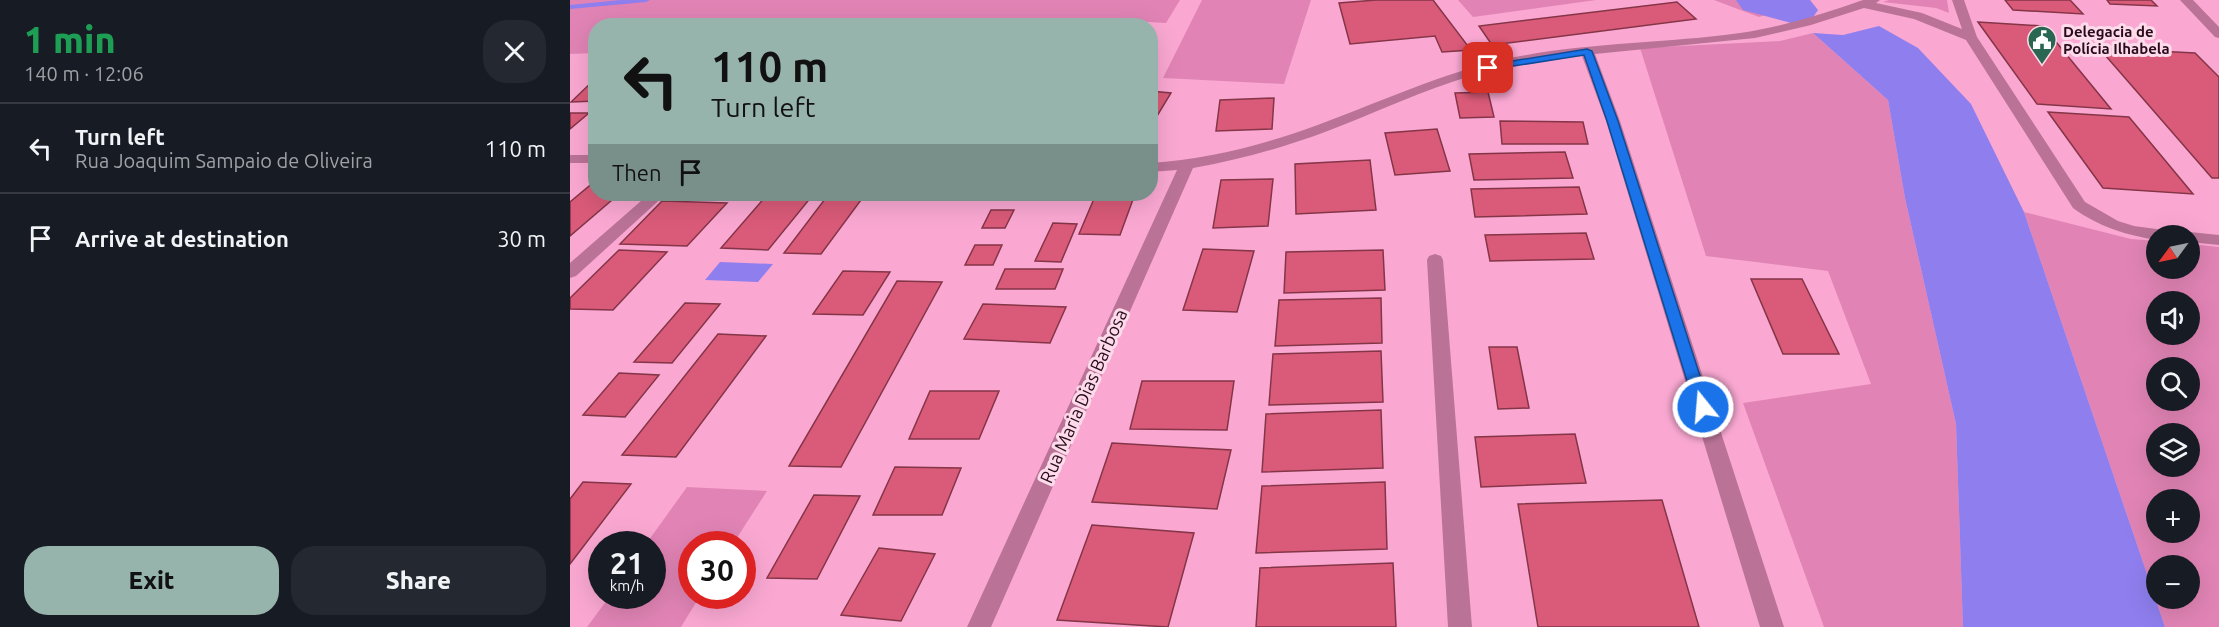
<!DOCTYPE html>
<html lang="en">
<head>
<meta charset="utf-8">
<style>
  body { margin:0; font-family:Ubuntu,sans-serif; background:#242831; color:#f1f3f6; height:100vh; display:flex; flex-direction:column; font-size:22px; white-space:nowrap }
  * { box-sizing:border-box; margin:0 }
  p { font-size:20px; color:#9ea1a6 }
  .icon { flex:none; width:33px; height:33px; fill:none; stroke:currentColor; stroke-width:2; stroke-linecap:round; stroke-linejoin:round }
  .map { position:relative; flex:1; overflow:hidden }
  .drawer { display:flex; flex-direction:column; background:#171b24; width:570px }
  .drawer>* { flex:none }
  .banner { position:absolute; left:18px; top:18px; width:570px; height:183px; border-radius:24px; box-shadow:0 6px 24px #0002; background:#97b4ac; color:#111; overflow:hidden }
  .needle { width:39px; rotate:237deg }
  .tools { position:absolute; left:1576px; top:225px; display:grid; gap:12px }
  .tools a { display:grid; place-items:center; width:54px; height:54px; border-radius:50%; background:#171b24; box-shadow:0 6px 24px #0002; font-size:30px }
  .speed { position:absolute; left:18px; top:531px; display:flex; gap:12px; font-size:30px; font-weight:700; text-align:center }
  .speed>* { display:grid; place-content:center; width:78px; height:78px; border-radius:50%; background:#171b24; box-shadow:0 6px 24px #0002; line-height:1 }
  .speed small { font-size:15px; font-weight:400 }
  .speed .limit { border:9px solid #d22; background:#fff; color:#111 }
  .pin { position:absolute; display:grid; place-items:center; width:51px; height:51px; color:#fff; margin:-26px; border-radius:12px; box-shadow:0 3px 9px #0006 }
  .me { position:absolute; width:66px; margin:-33px; rotate:343deg; stroke-linejoin:round; filter:drop-shadow(0 0 4px #0008) }
  .turn { display:flex; align-items:center; gap:21px; height:126px; padding:0 24px; font-size:27px }
  .turn .icon { width:78px; height:78px; stroke-width:2.5 }
  .turn b { display:block; font-size:42px; line-height:51px }
  .then { display:flex; align-items:center; height:57px; padding:0 24px; background:#0003; gap:12px; font-size:22px }
  .round { display:grid; place-items:center; flex:none; width:63px; height:63px; border-radius:24px; background:#242831 }
  .headline { display:flex; align-items:center; justify-content:space-between; height:102px; padding:0 24px }
  h1 { font-size:36px; font-weight:800; line-height:45px; color:#1e9e55 }
  .button { display:flex; gap:12px; margin-top:auto; padding:12px 24px }
  .button a { flex:1; height:69px; border-radius:24px; background:#97b4ac; color:#111; font-size:24px; font-weight:800; line-height:69px; text-align:center }
  .button a+a { background:#242831; color:#f1f3f6 }
  ul { padding:0; list-style:none }
  li { display:flex; align-items:center; gap:18px; height:90px; padding:0 24px; border-top:2px solid #363941 }
  li div { flex:1 }
  li b { display:block; font-size:22px }
  li em { font-style:normal }
  main { display:flex; flex:1; min-height:0 }
  .map>svg:first-child { display:block }
  .green { fill:#e184b5; fill-rule:evenodd }
  .water { fill:#8f7eee }
  .lines { fill:none; stroke-linecap:round; stroke-linejoin:round }
  .stream { fill:#8f7eee; fill-rule:evenodd }
  .river { fill:#8f7eee; fill-rule:evenodd }
  .building { fill:#da5b79; stroke:#843548; stroke-width:1.5 }
  .minor { fill:#ba7397; fill-rule:evenodd }
  .route { fill:#1a73e8; stroke:#114b97; stroke-width:1.5 }
  .labels { text-anchor:middle; dominant-baseline:central; stroke-width:6; stroke-linejoin:round; paint-order:stroke }
  .far-poi-label { font-size:15px; font-weight:bold; fill:#280b1b; stroke:#fddbeb; text-anchor:start }
  .street-label { font-size:18px; fill:#280b1b; stroke:#fddbeb }
</style>
</head>
<body>
<main>
<section class="drawer">
<div class="headline"><div><h1>1 min</h1><p>140 m · 12:06</p></div><a class="round"><svg class="icon" aria-label="close" viewBox="0 0 24 24"><path d="M6 6l12 12M18 6L6 18"/></svg></a></div>
<ul>
<li><svg class="icon" aria-label="left" viewBox="0 0 24 24"><path d="M17 20v-9H6M10 6l-5 5 5 5"/></svg><div><b>Turn left</b><p>Rua Joaquim Sampaio de Oliveira</p></div><em>110 m</em></li>
<li><svg class="icon" aria-label="arrive" viewBox="0 0 24 24"><path d="M6 21V4h12l-3 4 3 4H6"/></svg><div><b>Arrive at destination</b></div><em>30 m</em></li>
</ul>
<div class="button"><a>Exit</a><a>Share</a></div>
</section>
<div class="map">
<svg width="1649" height="627" viewBox="0 0 1649 627">
  <rect width="100%" height="100%" fill="#faa8d2"/>
  <path class="green" d="M 0,0 L 610,0 L 596,23 L 562,21 L 557,26 L 26,26 L 25,53 L 0,54 Z
    M 632,0 L 741,0 L 714,84 L 593,78 Z
    M 888,0 L 1026,0 L 903,17 Z
    M 1144,0 L 1241,0 L 1189,17 Z
    M 1319,0 L 1377,0 L 1379,13 L 1366,8 L 1313,2 Z
    M 1243,33 L 1318,100 L 1335,198 L 1386,424 L 1393,627 L 1254,627 L 1173,403 L 1301,384 L 1258,271 L 1136,256 L 1070,48 L 1210,41 Z
    M 1454,212 L 1561,239 L 1587,241 L 1587,268 L 1620,268 L 1620,244 L 1649,247 L 1649,627 L 1595,627 ZM 1587,302 L 1620,302 L 1620,334 L 1587,334 ZM 1587,368 L 1620,368 L 1620,400 L 1587,400 ZM 1587,434 L 1620,434 L 1620,466 L 1587,466 ZM 1587,500 L 1620,500 L 1620,532 L 1587,532 ZM 1587,566 L 1620,566 L 1620,598 L 1587,598 Z
    M 117,487 L 197,491 L 163,544 L 122,544 L 122,596 L 130,596 L 111,627 L 17,627 L 40,596 L 82,596 L 82,544 L 76,544 Z"/>
  <path class="water" d="M 1309,26 L 1348,48 L 1401,104 L 1454,212 L 1595,627 L 1393,627 L 1386,424 L 1335,198 L 1318,100 L 1243,33 L 1273,35 Z
    M 150,262 L 203,264 L 188,282 L 135,280 Z"/>
  <g class="lines">
    <path class="stream" d="M 50,0 L 80,0 L 76,2 L 0,9 L 0,5 Z"/>
    <path class="river" d="M 1166,0 L 1240,0 L 1248,10 L 1241,20 L 1225,24 L 1173,10 Z"/>
  </g>
  <path class="building" d="M 806,0 L 863,0 L 901,50 L 872,52 L 865,36 L 780,44 L 769,3 Z
    M 1435,0 L 1500,0 L 1513,14 L 1443,10 Z
    M 1537,0 L 1581,0 L 1587,6 L 1540,4 Z
    M 1107,2 L 1126,19 L 922,45 L 909,26 Z
    M 1408,22 L 1473,26 L 1541,109 L 1467,104 Z
    M 1529,48 L 1625,53 L 1649,77 L 1649,178 L 1642,178 Z
    M 26,78 L 26,101 L 1,102 Z
    M 580,91 L 601,93 L 581,126 L 580,126 Z
    M 918,92 L 924,117 L 890,118 L 885,93 Z
    M 704,98 L 702,129 L 646,131 L 650,100 Z
    M 1478,112 L 1559,117 L 1623,194 L 1533,188 Z
    M 0,113 L 19,113 L 0,129 Z
    M 930,121 L 1013,122 L 1018,144 L 932,144 Z
    M 867,129 L 880,171 L 825,175 L 815,133 Z
    M 995,152 L 1003,178 L 904,180 L 899,154 Z
    M 800,160 L 806,210 L 726,214 L 725,164 Z
    M 703,179 L 698,226 L 643,228 L 651,180 Z
    M 24,182 L 26,194 L 49,194 L 0,236 L 0,202 Z
    M 1009,187 L 1017,214 L 905,217 L 901,189 Z
    M 526,194 L 565,194 L 550,235 L 509,234 Z
    M 197,195 L 242,196 L 198,250 L 151,248 Z
    M 255,199 L 291,200 L 251,254 L 214,253 Z
    M 92,201 L 157,203 L 117,246 L 50,244 Z
    M 421,210 L 444,210 L 435,228 L 412,228 Z
    M 483,223 L 507,224 L 491,262 L 465,261 Z
    M 1016,233 L 1024,259 L 920,261 L 915,235 Z
    M 405,245 L 432,245 L 423,265 L 395,265 Z
    M 633,249 L 684,251 L 667,312 L 613,310 Z
    M 49,250 L 97,252 L 43,310 L 0,309 L 0,298 Z
    M 813,250 L 815,290 L 714,293 L 716,252 Z
    M 435,269 L 493,269 L 485,289 L 426,289 Z
    M 273,271 L 320,272 L 293,315 L 243,314 Z
    M 1181,279 L 1232,279 L 1269,354 L 1213,354 Z
    M 327,281 L 372,282 L 271,467 L 219,466 Z
    M 811,298 L 812,343 L 705,346 L 709,300 Z
    M 115,303 L 150,304 L 102,363 L 64,362 Z
    M 413,304 L 496,307 L 480,343 L 394,339 Z
    M 148,334 L 196,336 L 106,457 L 52,455 Z
    M 919,347 L 947,347 L 959,408 L 928,409 Z
    M 811,351 L 813,402 L 699,405 L 703,354 Z
    M 49,373 L 89,375 L 55,417 L 13,415 Z
    M 572,381 L 664,381 L 657,430 L 560,429 Z
    M 360,391 L 429,391 L 409,439 L 339,439 Z
    M 811,410 L 813,468 L 692,472 L 696,414 Z
    M 1005,434 L 1016,483 L 911,487 L 905,437 Z
    M 542,443 L 661,450 L 647,509 L 522,502 Z
    M 325,467 L 391,468 L 372,515 L 303,515 Z
    M 13,482 L 61,484 L 0,564 L 0,499 Z
    M 815,482 L 817,549 L 686,553 L 692,486 Z
    M 244,495 L 290,496 L 247,579 L 197,578 Z
    M 1092,500 L 1129,627 L 968,627 L 948,504 Z
    M 522,525 L 624,533 L 598,627 L 487,620 Z
    M 309,548 L 365,554 L 331,621 L 271,615 Z
    M 823,563 L 826,627 L 686,627 L 690,568 Z"/>
  <g class="lines">
    <path class="minor" d="M 1293,0 L 1310,0 L 1306,3 L 1352,13 L 1392,29 L 1382,0 L 1394,0 L 1407,37 L 1515,202 L 1548,221 L 1564,226 L 1601,231 L 1609,236 L 1587,236 L 1587,240 C 1556,235 1529,227 1503,208 L 1396,40 L 1344,19 L 1294,8 L 1241,25 L 1185,38 L 1025,54 L 1050,121 L 1214,627 L 1190,627 L 1036,121 L 1012,56 C 976,59 939,64 904,75 C 853,90 805,113 755,132 C 712,148 668,160 623,168 L 421,627 L 397,627 L 607,170 L 580,172 L 580,163 C 629,160 676,149 722,134 C 793,110 859,77 932,60 C 1010,42 1091,44 1170,33 C 1212,27 1253,14 1293,0 Z
      M 1610,0 L 1623,0 L 1649,27 L 1649,38 L 1645,37 Z
      M 0,155 L 26,155 L 26,163 L 0,163 Z
      M 79,194 L 96,194 L 6,276 L 0,278 L 0,263 Z
      M 1620,232 L 1649,235 L 1649,245 L 1620,242 L 1620,236 L 1613,236 Z
      M 865,254 L 871,256 L 873,260 L 902,627 L 878,627 L 857,260 L 859,256 Z"/>
  </g>
  <path class="route" d="M 1017,49 L 1022,51 L 1048,121 L 1140,407 L 1138,411 L 1127,411 L 1125,407 L 1037,121 L 1014,55 L 918,70 L 913,68 L 918,65 Z"/>
  <defs>
    <g id="civic-pin" transform="scale(1.5)"><path d="M0 17L-7.5 6A9.5 9.5 0 1 1 7.5 6Z" fill="#2a6752" stroke="#fddbeb"/><path d="M-.6-6.5H3V-4.5H.6V-3L4-1V1h2V6H-6V1h2V-1L-.6-3ZM-1.2 2.5V6h2.4V2.5Z" fill="#fff"/></g>
  </defs>
  <g fill-rule="evenodd">
    <use href="#civic-pin" x="1472" y="40"/>
  </g>
  <g class="labels">
    <g class="far-poi-label">
      <text x="1493" y="31">Delegacia de<tspan x="1493" dy="17">Polícia Ilhabela</tspan></text>
    </g>
    <g class="street-label">
      <text transform="translate(513 396) rotate(-66)">Rua Maria Dias Barbosa</text>
    </g>
  </g>
</svg>
<div class="tools">
<a><svg class="needle" viewBox="-14 -14 28 28"><path d="M0-13l5 13h-10z" fill="#e53935"/><path d="M0 13l5-13h-10z" fill="#9ea1a6"/></svg></a>
<a><svg class="icon" aria-label="sound" viewBox="0 0 24 24"><path d="M4 9h4l5-4v14l-5-4H4zM17 9q2 3 0 6"/></svg></a>
<a><svg class="icon" aria-label="search" viewBox="0 0 24 24"><circle cx="10" cy="10" r="6"/><path d="M15 15l6 6"/></svg></a>
<a><svg class="icon" aria-label="layers" viewBox="0 0 24 24"><path d="M12 4l9 5-9 5-9-5zM3 14l9 5 9-5"/></svg></a>
<a>+</a>
<a>−</a>
</div>
<div class="speed"><div>21<small>km/h</small></div><div class="limit">30</div></div>
<div class="pin" style="left:918px;top:68px;background:#d93025"><svg class="icon" aria-label="arrive" viewBox="0 0 24 24"><path d="M6 21V4h12l-3 4 3 4H6"/></svg></div>
<svg class="me" style="left:1133px;top:407px" viewBox="-20 -20 40 40"><circle r="17" fill="#1a73e8" stroke="#fff" stroke-width="3"/><path d="M0-11L8 9 0 5-8 9z" fill="#fff"/></svg>
<div class="banner">
<div class="turn"><svg class="icon" aria-label="left" viewBox="0 0 24 24"><path d="M17 20v-9H6M10 6l-5 5 5 5"/></svg><div><b>110 m</b>Turn left</div></div>
<div class="then">Then<svg class="icon" aria-label="arrive" viewBox="0 0 24 24"><path d="M6 21V4h12l-3 4 3 4H6"/></svg></div>
</div>
</div>
</main>
</body>
</html>
